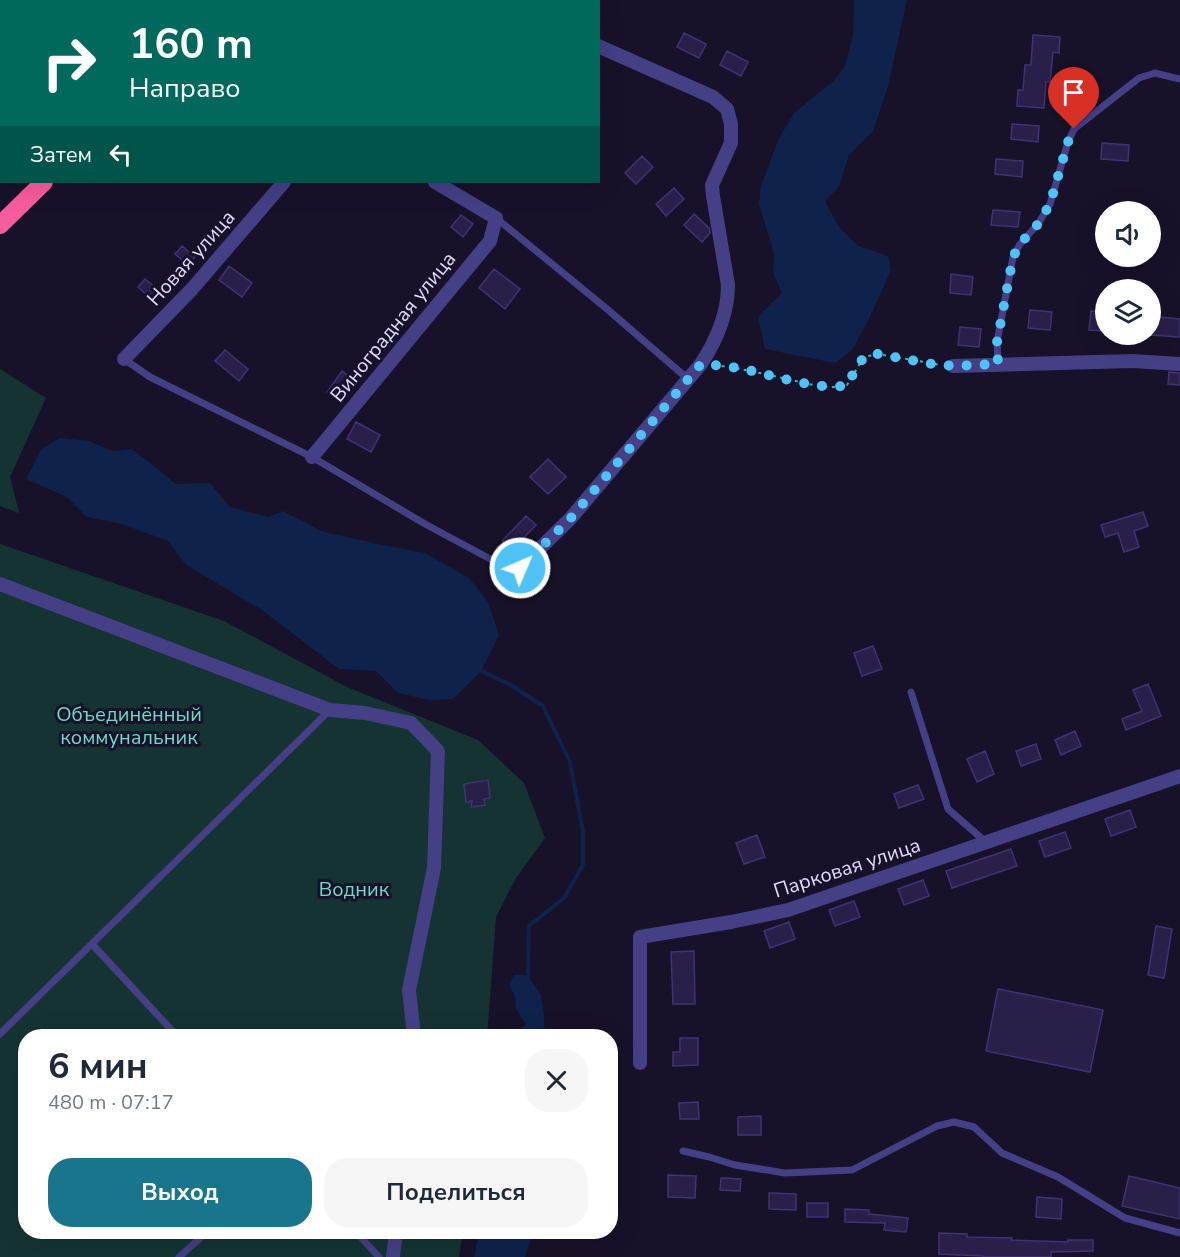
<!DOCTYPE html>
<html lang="ru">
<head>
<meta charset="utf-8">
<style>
  body { margin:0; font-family:"Nunito Sans",sans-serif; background:#f6f6f7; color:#1f2937; height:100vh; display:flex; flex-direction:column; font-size:22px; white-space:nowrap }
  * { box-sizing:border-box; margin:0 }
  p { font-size:20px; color:#747a83 }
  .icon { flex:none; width:33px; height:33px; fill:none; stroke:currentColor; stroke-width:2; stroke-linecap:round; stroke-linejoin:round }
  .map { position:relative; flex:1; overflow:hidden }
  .sheet { position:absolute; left:18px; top:1029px; width:600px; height:210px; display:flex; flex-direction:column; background:#fff; border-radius:24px; box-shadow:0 6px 24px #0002 }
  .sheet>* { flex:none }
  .banner { position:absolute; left:0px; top:0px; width:600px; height:183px; box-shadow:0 6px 24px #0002; background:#00695c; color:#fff; overflow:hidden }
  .controls { position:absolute; left:1095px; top:201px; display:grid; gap:12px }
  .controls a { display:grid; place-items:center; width:66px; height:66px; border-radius:50%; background:#fff; box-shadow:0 6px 24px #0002; font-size:30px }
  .pin { position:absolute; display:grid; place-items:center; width:51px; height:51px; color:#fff; margin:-62px -26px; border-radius:50% 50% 50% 0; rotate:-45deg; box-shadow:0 0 6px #0007 }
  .pin .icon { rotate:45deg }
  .me { position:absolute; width:66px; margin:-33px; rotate:45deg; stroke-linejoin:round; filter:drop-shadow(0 0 4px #0008) }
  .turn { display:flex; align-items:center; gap:21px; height:126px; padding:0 30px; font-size:27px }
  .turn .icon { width:78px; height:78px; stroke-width:2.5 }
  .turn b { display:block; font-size:42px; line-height:51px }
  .then { display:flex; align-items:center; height:57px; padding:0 30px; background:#0003; gap:12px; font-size:22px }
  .round { display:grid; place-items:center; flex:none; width:63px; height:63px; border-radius:24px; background:#f6f6f7 }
  .head { display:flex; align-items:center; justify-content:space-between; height:102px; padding:0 30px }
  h1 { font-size:36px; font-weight:700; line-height:45px }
  .cta { display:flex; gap:12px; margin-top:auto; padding:12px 30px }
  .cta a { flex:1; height:69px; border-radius:24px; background:#18758c; color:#fff; font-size:24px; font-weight:700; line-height:69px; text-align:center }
  .cta a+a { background:#f6f6f7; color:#1f2937 }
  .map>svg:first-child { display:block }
  .green { fill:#153333 }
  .water { fill:#0f224b }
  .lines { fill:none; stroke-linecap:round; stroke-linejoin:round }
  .stream { stroke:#0f224b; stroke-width:4 }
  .building { fill:#291f49; stroke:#423274; stroke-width:1.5 }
  .path { stroke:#36b7b5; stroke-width:2; stroke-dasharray:3 4.5; stroke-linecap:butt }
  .lane { stroke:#453f86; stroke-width:7 }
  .street { stroke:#453f86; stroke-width:14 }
  .highway { stroke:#f85c9f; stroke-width:18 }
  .route { stroke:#4fc3f7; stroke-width:10; stroke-dasharray:0 18 }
  .labels { text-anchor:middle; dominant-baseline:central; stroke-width:6; stroke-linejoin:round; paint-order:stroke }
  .street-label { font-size:20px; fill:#e1dbfd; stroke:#171229 }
  .park-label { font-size:20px; fill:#69dcc5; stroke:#171229 }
</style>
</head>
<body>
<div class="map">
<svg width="1180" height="1257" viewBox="0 0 1180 1257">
  <rect width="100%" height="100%" fill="#171229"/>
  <path class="green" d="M 0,369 L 46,398 L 10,477 L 19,513 L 0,506 Z
    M 0,544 L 224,621 L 347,687 L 478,740 L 524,783 L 545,838 L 516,878 L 496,917 L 487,1036 L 26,1036 L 26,1232 L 463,1232 L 459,1257 L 0,1257 Z"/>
  <path class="water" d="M 854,0 L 907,0 L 888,86 L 873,131 L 849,155 L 839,186 L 825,202 L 840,228 L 858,246 L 888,256 L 891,270 L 868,321 L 852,350 L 835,363 L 765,349 L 758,317 L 782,293 L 773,273 L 774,254 L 759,204 L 761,186 L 779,138 L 795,112 L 834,81 L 845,66 L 853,35 Z
    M 59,438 L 89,441 L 113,451 L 132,449 L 176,484 L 210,483 L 230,507 L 268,517 L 283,511 L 321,531 L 377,544 L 425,553 L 469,578 L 488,602 L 499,635 L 481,671 L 453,699 L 430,700 L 398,693 L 376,671 L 339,669 L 262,610 L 186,565 L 168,541 L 122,524 L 87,517 L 67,497 L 26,479 L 41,450 Z
    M 514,975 L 527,975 L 541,995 L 544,1018 L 545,1036 L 513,1036 L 526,1024 L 516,1009 L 515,996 L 509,985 Z
    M 479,1232 L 534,1232 L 532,1235 L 525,1257 L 474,1257 Z"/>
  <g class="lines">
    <path class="stream" d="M 481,671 L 511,685 L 543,706 L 570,762 L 583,832 L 583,865 L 564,898 L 529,926 L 528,980"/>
  </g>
  <path class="building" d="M 684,33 L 706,44 L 699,58 L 677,47 Z
    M 1033,35 L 1060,37 L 1059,53 L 1053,52 L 1050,82 L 1046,82 L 1044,108 L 1017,106 L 1018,90 L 1023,90 L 1025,65 L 1031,65 Z
    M 727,51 L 748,62 L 741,76 L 720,65 Z
    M 1012,124 L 1039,126 L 1038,142 L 1011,139 Z
    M 1102,143 L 1129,145 L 1128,161 L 1101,159 Z
    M 642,156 L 653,167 L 636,184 L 625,173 Z
    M 996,159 L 1023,161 L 1022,177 L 995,174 Z
    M 674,188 L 684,199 L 666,216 L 656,204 Z
    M 993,210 L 1020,212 L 1018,227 L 991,225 Z
    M 694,214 L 709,228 L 710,233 L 702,242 L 684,225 Z
    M 461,215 L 473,224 L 463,237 L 451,227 Z
    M 182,246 L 195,257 L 188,265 L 175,254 Z
    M 229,266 L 252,283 L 242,297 L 219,280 Z
    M 494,269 L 520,289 L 505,309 L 479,288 Z
    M 951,274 L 973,277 L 971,295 L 950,293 Z
    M 145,279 L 159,290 L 151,299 L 138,287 Z
    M 1030,310 L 1052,312 L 1050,330 L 1028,328 Z
    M 1091,311 L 1106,312 L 1106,331 L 1089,330 Z
    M 1150,316 L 1180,319 L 1180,337 L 1150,335 Z
    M 960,327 L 981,329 L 979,347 L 958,345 Z
    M 225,350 L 248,369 L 239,381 L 215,361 Z
    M 342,371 L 357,382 L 342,403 L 327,392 Z
    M 1169,372 L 1180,373 L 1180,385 L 1168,384 Z
    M 356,422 L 380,435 L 371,452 L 347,439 Z
    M 548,459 L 566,477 L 548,494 L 530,477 Z
    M 1143,512 L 1148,526 L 1134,531 L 1139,547 L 1124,552 L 1118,533 L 1105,537 L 1101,525 Z
    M 526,516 L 536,525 L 512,550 L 502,541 Z
    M 873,646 L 882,669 L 862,676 L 854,653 Z
    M 1148,684 L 1161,716 L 1126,730 L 1122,719 L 1142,711 L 1133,690 Z
    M 1075,731 L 1081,746 L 1061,755 L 1055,740 Z
    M 1036,744 L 1041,759 L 1021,766 L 1016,751 Z
    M 985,751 L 994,774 L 977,782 L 967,759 Z
    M 488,780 L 490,798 L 484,799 L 485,805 L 471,807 L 472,801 L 466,802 L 464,784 Z
    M 918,785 L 924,799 L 899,808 L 894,794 Z
    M 1130,810 L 1136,827 L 1111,836 L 1105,819 Z
    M 1065,832 L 1071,848 L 1045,857 L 1039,841 Z
    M 757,835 L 765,857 L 744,864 L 736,843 Z
    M 1011,849 L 1017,866 L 952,888 L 946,871 Z
    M 923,880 L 929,896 L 904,905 L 898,889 Z
    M 854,901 L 860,917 L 835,926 L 829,910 Z
    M 789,922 L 795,939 L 770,948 L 764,931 Z
    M 1156,926 L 1172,929 L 1164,978 L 1148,975 Z
    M 694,951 L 695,1004 L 673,1004 L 671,952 Z
    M 998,989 L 1103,1010 L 1090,1072 L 986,1051 Z
    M 680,1038 L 698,1038 L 698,1065 L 673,1066 L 673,1052 L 680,1052 Z
    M 698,1102 L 699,1119 L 680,1119 L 679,1103 Z
    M 761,1116 L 761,1135 L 738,1135 L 738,1117 Z
    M 668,1175 L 696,1176 L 695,1198 L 668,1197 Z
    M 1129,1176 L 1180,1188 L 1180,1219 L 1122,1206 Z
    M 721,1178 L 741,1179 L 740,1191 L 720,1190 Z
    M 769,1193 L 796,1194 L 796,1210 L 769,1209 Z
    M 1037,1197 L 1062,1199 L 1061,1219 L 1036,1217 Z
    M 807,1203 L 828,1203 L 828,1217 L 807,1217 Z
    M 845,1209 L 869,1210 L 869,1214 L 908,1218 L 906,1232 L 884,1230 L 885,1223 L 845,1222 Z
    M 939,1233 L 967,1234 L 967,1237 L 1012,1238 L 1011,1240 L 1068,1242 L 1068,1240 L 1093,1240 L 1093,1251 L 1051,1252 L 1051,1257 L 983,1257 L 983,1256 L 939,1254 Z"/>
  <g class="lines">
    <path class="path" d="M 714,365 C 738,368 760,373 783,378 C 803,382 827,391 847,385 L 864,357 L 878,354 L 941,365"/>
    <path class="lane" d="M 496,218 L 607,309 L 688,379
      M 124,359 L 150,377 L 312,457 L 425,524 L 507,568 L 520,568
      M 998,364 L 997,342 L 1013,257 L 1020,244 L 1038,224 L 1050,204 L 1068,142 L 1074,129 L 1139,78 L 1155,73 L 1180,79
      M 911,692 L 948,809 L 987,843
      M 92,944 L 177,1036
      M 0,1034 L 330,710
      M 683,1151 L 709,1157 L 735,1165 L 785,1173 L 852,1170 L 937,1126 L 954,1122 L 974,1127 L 1002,1153 L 1058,1177 L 1125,1218 L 1180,1233
      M 356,1232 L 379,1257
      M 179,1257 L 207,1232"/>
    <path class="street" d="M 554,0 L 554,2
      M 124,359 L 192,289 L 284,182
      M 953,366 L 1132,361 L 1180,364
      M 312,457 L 490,241 L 496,218 L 435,182
      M 520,568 L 570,519 L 701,364 C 716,341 728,313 728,285 L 713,196 L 712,185 L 731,143 L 731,124 L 727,109 L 713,97 L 598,46
      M 0,584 L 330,710 L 365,713 L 411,723 L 438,751 L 434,868 L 409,990 L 414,1036
      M 640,1063 L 640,937 L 731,922 L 788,910 L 1180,776
      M 393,1257 L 396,1232"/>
    <path class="highway" d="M 245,2 L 247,0
      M 0,225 L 44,182"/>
  </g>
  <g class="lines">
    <path class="route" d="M 520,568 L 570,519 L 701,364 C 713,365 725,366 738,368 C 766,373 821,392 847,385 L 857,367 L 864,357 L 878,354 L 932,364 L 953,366 L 998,364 L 997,342 L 1013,257 L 1020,244 L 1038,224 L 1050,204 L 1068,142 L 1074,129"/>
  </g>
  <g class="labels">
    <g class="street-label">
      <text transform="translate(191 258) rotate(-48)">Новая улица</text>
      <text transform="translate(393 327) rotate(-51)">Виноградная улица</text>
      <text transform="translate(847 868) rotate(-18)">Парковая улица</text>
    </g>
    <g class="park-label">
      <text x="129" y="714">Объединённый<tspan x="129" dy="23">коммунальник</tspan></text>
      <text x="354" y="889">Водник</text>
    </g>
  </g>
</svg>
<div class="controls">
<a><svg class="icon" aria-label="sound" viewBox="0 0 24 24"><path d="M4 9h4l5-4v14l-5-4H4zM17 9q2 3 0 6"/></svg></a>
<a><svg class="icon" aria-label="layers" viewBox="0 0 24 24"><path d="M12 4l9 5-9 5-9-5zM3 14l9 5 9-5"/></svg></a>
</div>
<div class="pin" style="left:1074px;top:129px;background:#d93025"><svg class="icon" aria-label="arrive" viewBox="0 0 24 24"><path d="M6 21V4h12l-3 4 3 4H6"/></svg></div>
<svg class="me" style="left:520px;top:568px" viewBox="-20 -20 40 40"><circle r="17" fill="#4fc3f7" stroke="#fff" stroke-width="3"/><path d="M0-11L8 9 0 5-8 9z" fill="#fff"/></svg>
<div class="banner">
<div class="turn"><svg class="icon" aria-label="right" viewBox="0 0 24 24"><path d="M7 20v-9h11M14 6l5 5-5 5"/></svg><div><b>160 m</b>Направо</div></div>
<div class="then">Затем<svg class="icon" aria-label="left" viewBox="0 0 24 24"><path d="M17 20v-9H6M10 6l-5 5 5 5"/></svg></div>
</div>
<section class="sheet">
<div class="head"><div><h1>6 мин</h1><p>480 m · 07:17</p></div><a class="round"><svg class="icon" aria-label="close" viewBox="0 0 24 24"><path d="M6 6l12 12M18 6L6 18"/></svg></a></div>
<div class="cta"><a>Выход</a><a>Поделиться</a></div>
</section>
</div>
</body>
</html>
